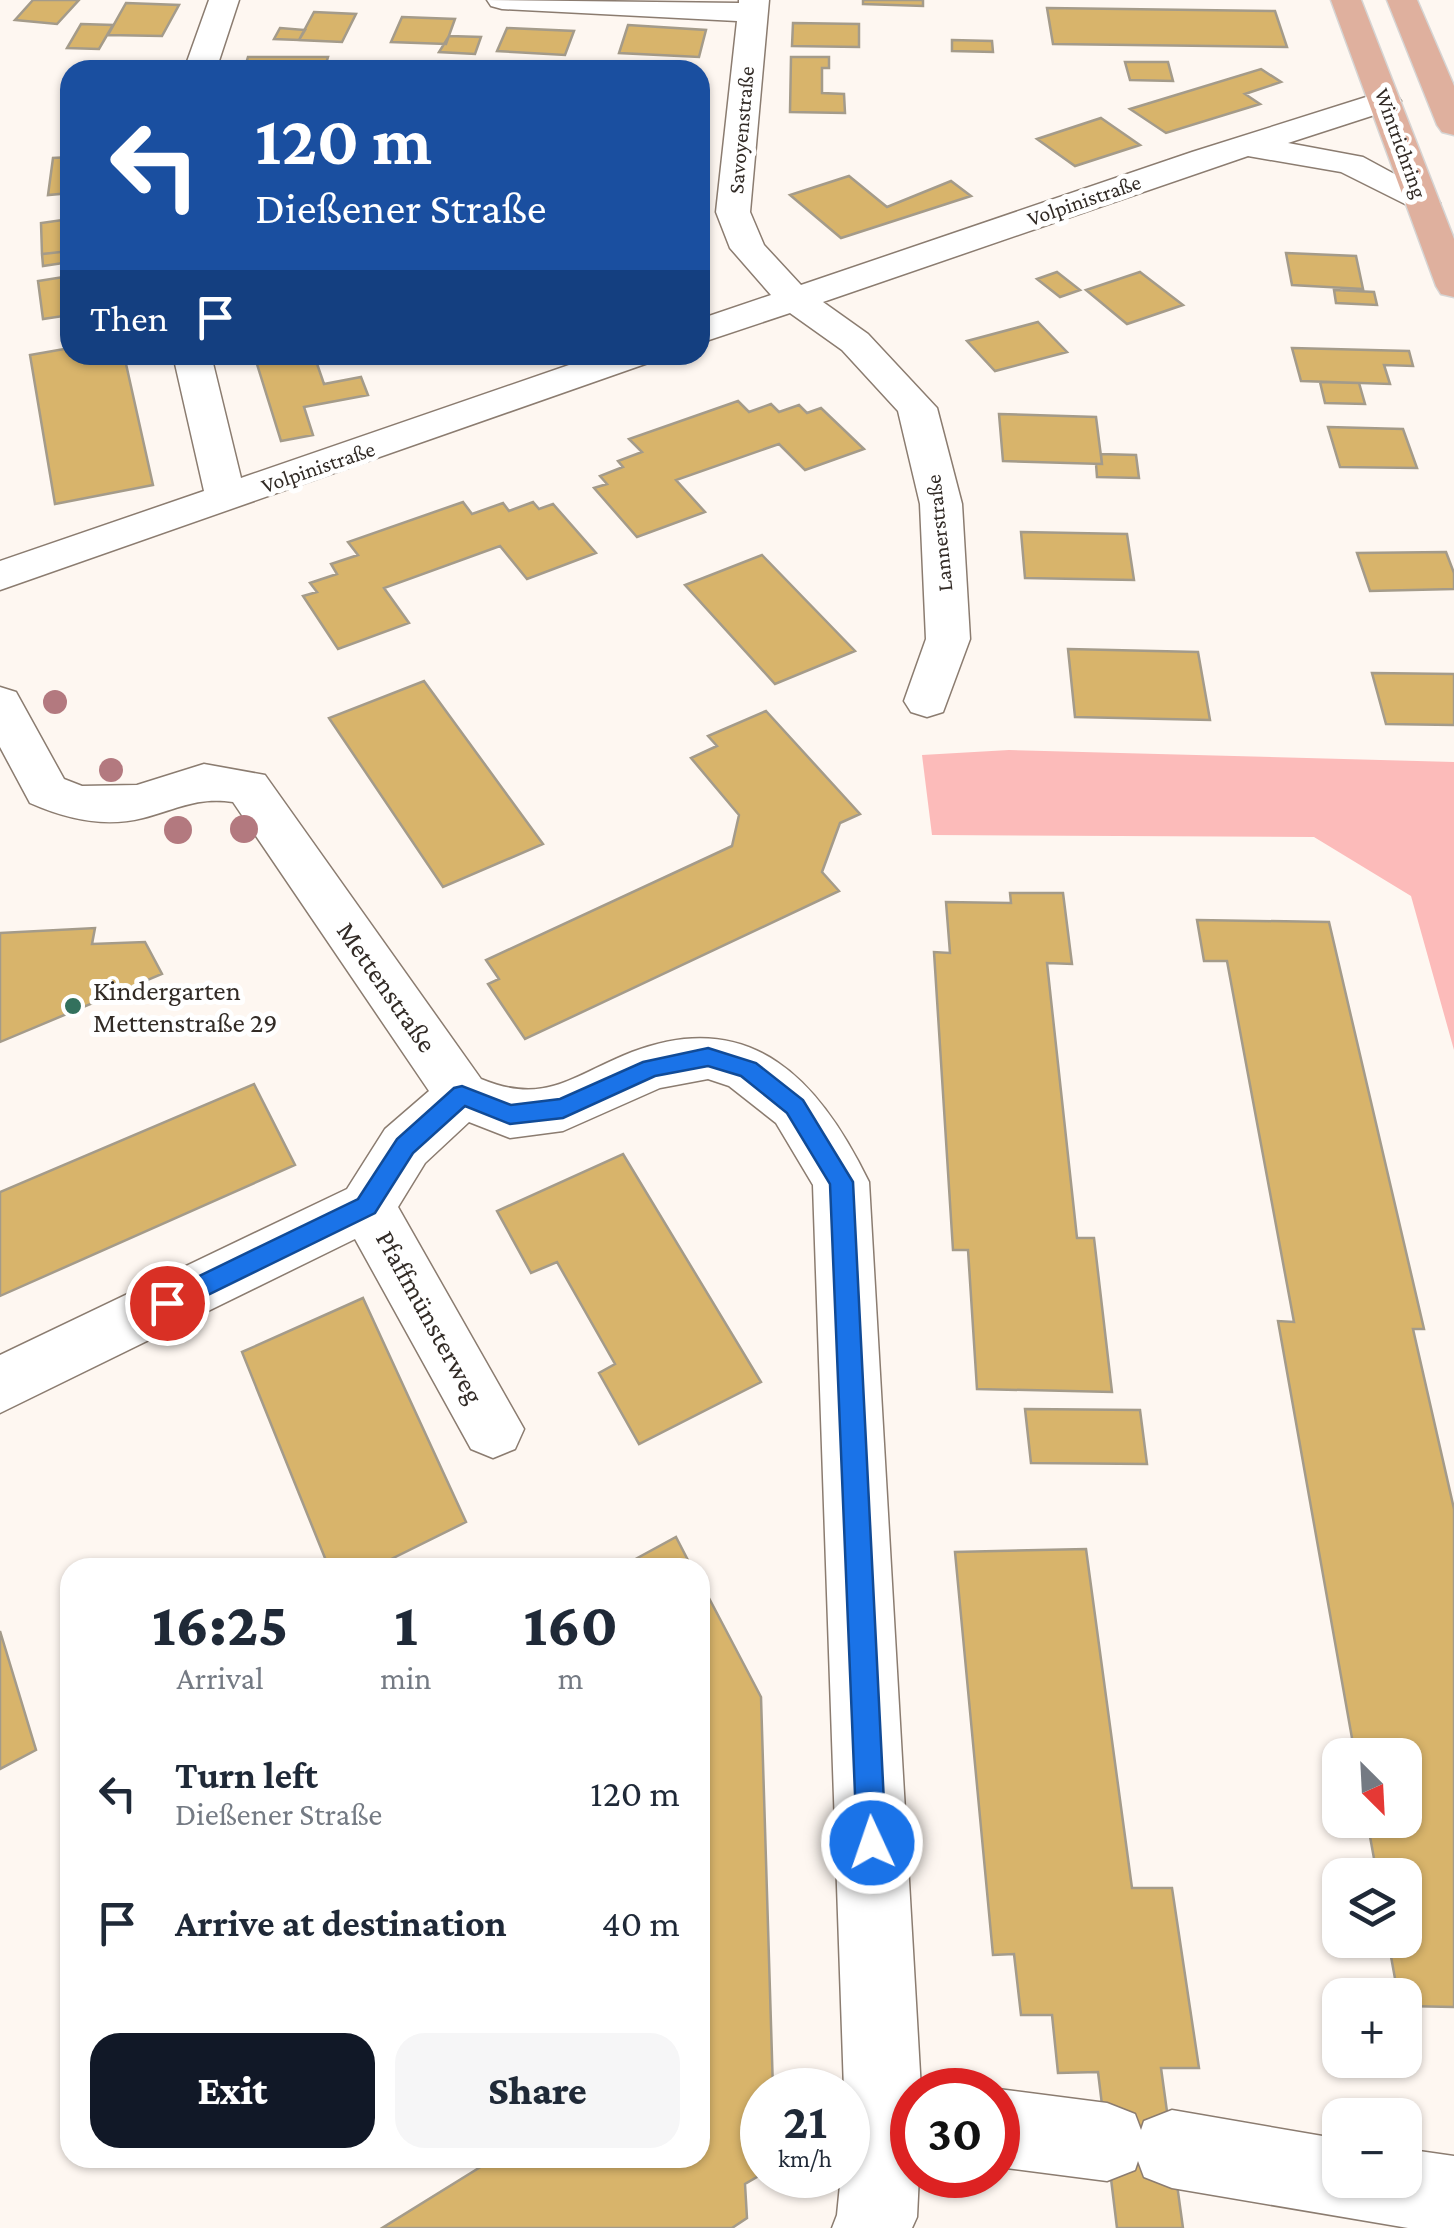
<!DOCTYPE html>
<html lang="en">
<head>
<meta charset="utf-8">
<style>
  body { margin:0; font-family:"Crimson Pro",serif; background:#f6f6f7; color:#1f2937; height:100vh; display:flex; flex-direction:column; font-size:38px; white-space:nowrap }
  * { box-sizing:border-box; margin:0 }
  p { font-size:32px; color:#747a83 }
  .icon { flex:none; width:55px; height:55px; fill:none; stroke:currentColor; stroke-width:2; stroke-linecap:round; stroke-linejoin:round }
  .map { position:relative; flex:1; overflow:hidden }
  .sheet { position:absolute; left:60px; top:1558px; width:650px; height:610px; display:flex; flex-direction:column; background:#fff; border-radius:30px; box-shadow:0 2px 8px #0004 }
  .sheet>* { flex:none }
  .hud { position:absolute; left:60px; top:60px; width:650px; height:305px; border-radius:30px; box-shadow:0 2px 8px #0004; background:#1a4fa0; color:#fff; overflow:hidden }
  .needle { width:65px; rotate:156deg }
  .fabs { position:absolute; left:1322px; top:1738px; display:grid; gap:20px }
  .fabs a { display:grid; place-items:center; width:100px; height:100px; border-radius:20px; background:#fff; box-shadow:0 2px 8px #0004; font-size:50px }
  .speed { position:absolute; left:740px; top:2068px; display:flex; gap:20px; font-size:50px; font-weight:700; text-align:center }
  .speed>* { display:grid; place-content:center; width:130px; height:130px; border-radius:50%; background:#fff; box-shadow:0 2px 8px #0004; line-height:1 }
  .speed small { font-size:25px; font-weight:400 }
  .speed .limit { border:15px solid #d22; background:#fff; color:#111 }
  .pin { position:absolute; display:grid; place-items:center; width:85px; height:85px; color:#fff; margin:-42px; border:5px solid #fff; border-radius:50%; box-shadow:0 2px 10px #0007 }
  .me { position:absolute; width:110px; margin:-55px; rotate:357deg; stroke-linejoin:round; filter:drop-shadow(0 0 8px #0008) }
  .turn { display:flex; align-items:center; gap:35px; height:210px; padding:0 30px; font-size:45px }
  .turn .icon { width:130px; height:130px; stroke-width:2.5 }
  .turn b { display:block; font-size:70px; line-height:85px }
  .then { display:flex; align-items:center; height:95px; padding:0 30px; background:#0003; gap:20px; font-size:38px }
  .eta { display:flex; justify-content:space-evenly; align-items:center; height:170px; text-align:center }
  .eta b { font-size:60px; font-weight:800; line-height:70px }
  .action { display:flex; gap:20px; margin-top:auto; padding:20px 30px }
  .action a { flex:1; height:115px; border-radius:30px; background:#111827; color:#fff; font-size:40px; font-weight:800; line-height:115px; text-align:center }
  .action a+a { background:#f6f6f7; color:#1f2937 }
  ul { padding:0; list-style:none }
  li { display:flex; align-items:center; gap:30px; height:130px; padding:0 30px }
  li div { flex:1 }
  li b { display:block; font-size:38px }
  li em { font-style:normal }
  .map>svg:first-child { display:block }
  .green { fill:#fcbbba }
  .building { fill:#d8b46b; stroke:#a49b8a; stroke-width:2.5 }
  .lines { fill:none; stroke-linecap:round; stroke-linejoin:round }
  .minor-casing { stroke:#8b7c70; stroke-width:3 }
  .primary-casing { stroke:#d6d5d4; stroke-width:3 }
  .minor { fill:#fff; fill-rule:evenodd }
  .primary { fill:#dfb09e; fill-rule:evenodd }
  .tree { fill:#b3797f }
  .route { fill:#1a73e8; stroke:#114b97; stroke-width:2.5 }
  .poi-dot { fill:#33715d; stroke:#fff; stroke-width:4 }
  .labels { text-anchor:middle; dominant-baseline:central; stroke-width:10; stroke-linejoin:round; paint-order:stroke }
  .far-street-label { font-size:22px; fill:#322b26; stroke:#fff }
  .street-label { font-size:28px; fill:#322b26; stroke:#fff }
  .poi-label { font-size:28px; fill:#322b26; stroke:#fff; text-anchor:start }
</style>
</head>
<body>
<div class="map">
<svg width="1454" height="2228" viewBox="0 0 1454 2228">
  <rect width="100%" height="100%" fill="#fef7f1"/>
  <path class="green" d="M 1009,750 L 1454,762 L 1454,1050 L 1411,896 L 1314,837 L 932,835 L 922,755 Z"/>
  <path class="building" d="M 33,0 L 79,0 L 57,24 L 15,20 Z
    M 863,0 L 923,0 L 923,6 L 863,4 Z
    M 126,3 L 179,5 L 162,36 L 108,35 Z
    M 1047,8 L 1275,11 L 1287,47 L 1053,44 Z
    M 314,12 L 356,14 L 342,42 L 299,40 Z
    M 402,17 L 455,19 L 446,44 L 391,42 Z
    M 793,23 L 859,24 L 859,47 L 792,46 Z
    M 81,24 L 113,25 L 99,49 L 67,48 Z
    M 628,25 L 706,30 L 699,57 L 619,53 Z
    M 280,28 L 305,30 L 299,40 L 274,39 Z
    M 507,28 L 574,31 L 565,55 L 497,51 Z
    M 449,36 L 481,37 L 475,54 L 439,52 Z
    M 952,40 L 992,41 L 993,52 L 952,51 Z
    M 248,57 L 328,57 L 324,70 L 244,70 Z
    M 791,57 L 829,57 L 829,68 L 822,68 L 822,93 L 844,94 L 845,113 L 790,112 Z
    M 1125,62 L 1168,62 L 1173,81 L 1130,80 Z
    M 1261,69 L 1281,82 L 1245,94 L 1260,104 L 1166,133 L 1130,109 Z
    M 1101,118 L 1140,145 L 1075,166 L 1037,139 Z
    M 70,157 L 70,193 L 48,195 L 53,158 Z
    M 849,176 L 887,207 L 951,181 L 971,196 L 841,238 L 790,195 Z
    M 70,219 L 70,251 L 42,254 L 41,223 Z
    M 70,251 L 70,262 L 43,266 L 42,254 Z
    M 1286,253 L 1356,256 L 1363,289 L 1292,285 Z
    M 1057,272 L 1080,290 L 1060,297 L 1037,279 Z
    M 1140,272 L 1183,305 L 1127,324 L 1086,290 Z
    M 70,276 L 70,315 L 43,319 L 38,281 Z
    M 1334,290 L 1374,292 L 1377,305 L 1336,303 Z
    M 1038,322 L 1067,352 L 995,371 L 967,341 Z
    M 70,348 L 70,355 L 124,355 L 153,485 L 55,504 L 30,355 Z
    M 1292,348 L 1409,351 L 1413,366 L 1384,365 L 1390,384 L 1301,381 Z
    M 290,355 L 314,355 L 324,384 L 361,377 L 368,395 L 304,407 L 313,435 L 281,441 L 256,361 Z
    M 1320,382 L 1359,383 L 1365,404 L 1325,403 Z
    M 738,401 L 749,412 L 771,404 L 779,412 L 799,405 L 807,413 L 821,408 L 864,449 L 805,470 L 779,444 L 676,480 L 705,512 L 637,537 L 594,488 L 607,484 L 600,476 L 623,467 L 618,461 L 642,452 L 629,439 Z
    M 999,414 L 1096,417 L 1102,464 L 1003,461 Z
    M 1328,427 L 1403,429 L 1417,468 L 1340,467 Z
    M 1101,454 L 1136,455 L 1139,478 L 1097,477 L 1096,464 L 1102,464 Z
    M 463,502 L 472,514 L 503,503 L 509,511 L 533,502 L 539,509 L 553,504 L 596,553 L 527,579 L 500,546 L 384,588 L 409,623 L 338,649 L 303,596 L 317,592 L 310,583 L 337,574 L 331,564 L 358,555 L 348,542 Z
    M 1021,532 L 1127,534 L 1134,580 L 1025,578 Z
    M 1446,552 L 1454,573 L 1454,589 L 1370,591 L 1357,553 Z
    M 762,555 L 855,651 L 775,684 L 685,585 Z
    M 1068,649 L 1198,652 L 1210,720 L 1075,717 Z
    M 1372,673 L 1454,674 L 1454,725 L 1386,724 Z
    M 424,681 L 543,844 L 443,887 L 329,718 Z
    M 766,711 L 860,814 L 840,823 L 822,872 L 839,891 L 525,1039 L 488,984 L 499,979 L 486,960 L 732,846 L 739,815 L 691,758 L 717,746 L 708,736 Z
    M 1010,893 L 1063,893 L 1072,964 L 1047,963 L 1077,1238 L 1094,1238 L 1112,1392 L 977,1389 L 968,1250 L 953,1250 L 934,952 L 950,953 L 946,902 L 1011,903 Z
    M 1197,920 L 1329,922 L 1424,1329 L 1413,1329 L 1454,1509 L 1454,2007 L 1405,2006 L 1405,1995 L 1398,1995 L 1388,1940 L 1405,1940 L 1405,1875 L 1377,1875 L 1367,1820 L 1405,1820 L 1405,1755 L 1355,1755 L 1278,1321 L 1294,1322 L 1227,961 L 1204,961 Z
    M 95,928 L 92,944 L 145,942 L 162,974 L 0,1042 L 0,933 Z
    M 254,1084 L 295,1165 L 0,1296 L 0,1192 Z
    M 623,1154 L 761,1382 L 639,1444 L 599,1373 L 615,1364 L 557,1262 L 531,1273 L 497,1211 Z
    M 363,1298 L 466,1522 L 373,1568 L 329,1568 L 242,1352 Z
    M 1025,1409 L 1140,1410 L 1147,1464 L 1031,1463 Z
    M 676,1537 L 692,1568 L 619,1568 Z
    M 1086,1549 L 1132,1888 L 1172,1888 L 1199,2068 L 1161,2068 L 1183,2228 L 1117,2228 L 1098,2072 L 1058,2073 L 1052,2015 L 1021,2015 L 1014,1954 L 993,1955 L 955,1552 Z
    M 700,1581 L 761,1697 L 773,2090 L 762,2090 L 762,2174 L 745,2184 L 747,2218 L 732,2228 L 382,2228 L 495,2158 L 700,2158 Z
    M 0,1631 L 36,1750 L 0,1769 Z"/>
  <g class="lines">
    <g class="minor-casing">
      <path id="minor" d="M 209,0 L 239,0 L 216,70 L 184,70 Z
        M 487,0 L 739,3 L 739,0 L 769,0 L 750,212 L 764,245 L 801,285 L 1192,152 L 1385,91 L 1396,94 L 1401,101 L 1396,108 L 1288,143 L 1363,157 L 1435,196 L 1440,203 L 1435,210 L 1423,213 L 1341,172 L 1248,156 L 823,302 L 868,334 L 937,408 L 962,504 L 970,639 L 943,712 L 927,717 L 911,712 L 904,701 L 926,639 L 920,504 L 898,411 L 842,350 L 790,313 L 700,343 L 700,319 L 771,295 L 730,248 L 716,212 L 737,21 L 502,9 L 491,6 Z
        M 173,355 L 211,355 L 241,478 L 598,355 L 654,355 L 648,363 L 0,590 L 0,561 L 204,491 Z
        M 0,687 L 16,692 L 64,779 L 82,786 L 137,785 L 204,764 L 265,775 L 481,1079 C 546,1106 573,1075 632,1052 C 752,1006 820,1081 869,1182 L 921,2090 L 912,2090 L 912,2175 L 919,2175 L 917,2217 L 912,2228 L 832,2228 L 837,2215 L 841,2175 L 848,2175 L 848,2090 L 844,2090 L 813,1185 L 776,1123 L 729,1086 L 708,1079 L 660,1088 L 563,1131 L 510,1138 L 469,1122 L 425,1163 L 398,1207 L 524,1429 L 515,1449 L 493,1458 L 471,1449 L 355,1239 L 0,1413 L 0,1355 L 347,1189 L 385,1129 L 429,1091 L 233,802 C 196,797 178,809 143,818 C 104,828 66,819 30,803 L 0,747 Z
        M 998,2089 L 1107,2103 L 1135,2114 L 1141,2130 L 1144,2121 L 1172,2110 L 1340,2139 L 1340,2180 L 1405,2180 L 1405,2149 L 1454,2156 L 1454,2228 L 1408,2228 L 1172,2188 L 1144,2177 L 1138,2161 L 1135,2170 L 1107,2181 L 998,2167 Z"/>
    </g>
    <g class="primary-casing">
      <path id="primary" d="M 1331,0 L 1361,0 L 1454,239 L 1454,297 L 1441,294 L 1436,286 Z
        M 1387,0 L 1417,0 L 1454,86 L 1454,135 L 1442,132 L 1437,125 Z"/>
    </g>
    <use href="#minor" class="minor"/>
    <use href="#primary" class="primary"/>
  </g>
  <g class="tree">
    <circle cx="55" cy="702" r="12"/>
    <circle cx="111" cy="770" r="12"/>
    <circle cx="244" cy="829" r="14"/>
    <circle cx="178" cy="830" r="14"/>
  </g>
  <path class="route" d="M 708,1048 L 756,1063 L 803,1100 L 853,1182 L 886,1843 L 882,1853 L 872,1857 L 861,1853 L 857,1843 L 830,1184 L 787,1113 L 741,1076 L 708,1066 L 655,1076 L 563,1118 L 510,1124 L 465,1106 L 413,1153 L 375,1213 L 175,1311 L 167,1314 L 158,1311 L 155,1303 L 158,1296 L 358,1199 L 397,1139 L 454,1088 L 462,1086 L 511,1105 L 560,1099 L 643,1062 Z"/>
  <circle class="poi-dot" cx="73" cy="1006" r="10"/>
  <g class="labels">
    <g class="far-street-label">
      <text transform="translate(741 130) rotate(-85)">Savoyenstraße</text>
      <text transform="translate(1401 143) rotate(70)">Wintrichring</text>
      <text transform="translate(1084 200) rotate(-19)">Volpinistraße</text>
      <text transform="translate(318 467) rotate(-19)">Volpinistraße</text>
      <text transform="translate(939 533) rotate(-96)">Lannerstraße</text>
    </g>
    <g class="street-label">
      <text transform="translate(387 987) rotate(55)">Mettenstraße</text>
      <text transform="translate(430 1317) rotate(61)">Pfaffmünsterweg</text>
    </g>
    <g class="poi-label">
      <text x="93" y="990">Kindergarten<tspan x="93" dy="32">Mettenstraße 29</tspan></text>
    </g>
  </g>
</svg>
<div class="fabs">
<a><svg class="needle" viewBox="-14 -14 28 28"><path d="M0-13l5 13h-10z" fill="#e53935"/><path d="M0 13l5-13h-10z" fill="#747a83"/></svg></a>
<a><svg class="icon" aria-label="layers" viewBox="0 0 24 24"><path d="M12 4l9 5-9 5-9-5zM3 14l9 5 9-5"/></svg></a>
<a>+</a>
<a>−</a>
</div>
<div class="speed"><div>21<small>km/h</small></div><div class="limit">30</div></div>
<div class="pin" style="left:167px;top:1303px;background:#d93025"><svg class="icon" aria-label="arrive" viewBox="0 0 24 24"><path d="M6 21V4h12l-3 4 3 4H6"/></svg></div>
<svg class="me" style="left:872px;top:1843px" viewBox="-20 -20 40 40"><circle r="17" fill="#1a73e8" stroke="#fff" stroke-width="3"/><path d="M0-11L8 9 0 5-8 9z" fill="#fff"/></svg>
<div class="hud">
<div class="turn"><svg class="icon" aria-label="left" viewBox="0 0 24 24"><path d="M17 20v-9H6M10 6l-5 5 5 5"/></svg><div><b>120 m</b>Dießener Straße</div></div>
<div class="then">Then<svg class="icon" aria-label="arrive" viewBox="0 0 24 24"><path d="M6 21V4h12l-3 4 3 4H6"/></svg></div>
</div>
<section class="sheet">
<div class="eta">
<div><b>16:25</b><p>Arrival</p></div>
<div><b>1</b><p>min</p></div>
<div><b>160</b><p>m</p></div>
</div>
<ul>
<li><svg class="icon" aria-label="left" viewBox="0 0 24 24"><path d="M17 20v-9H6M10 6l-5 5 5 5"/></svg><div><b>Turn left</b><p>Dießener Straße</p></div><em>120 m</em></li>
<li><svg class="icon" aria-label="arrive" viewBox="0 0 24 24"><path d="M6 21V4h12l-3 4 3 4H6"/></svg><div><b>Arrive at destination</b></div><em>40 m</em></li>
</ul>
<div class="action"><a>Exit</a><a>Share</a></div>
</section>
</div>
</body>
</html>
